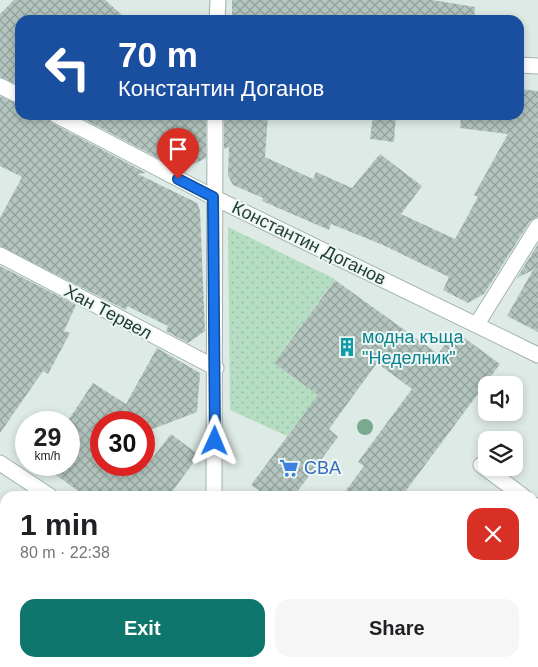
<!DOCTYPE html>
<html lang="en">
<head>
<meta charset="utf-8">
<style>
  body { margin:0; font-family:Helvetica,sans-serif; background:#f6f6f6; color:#202124; height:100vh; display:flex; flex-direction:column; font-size:19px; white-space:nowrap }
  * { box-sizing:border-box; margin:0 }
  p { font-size:16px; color:#757577 }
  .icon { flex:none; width:28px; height:28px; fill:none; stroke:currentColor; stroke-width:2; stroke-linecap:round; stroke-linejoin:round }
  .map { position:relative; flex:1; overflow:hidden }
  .details { position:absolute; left:0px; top:491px; width:539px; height:176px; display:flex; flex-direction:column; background:#fff; border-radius:15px 15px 0 0; box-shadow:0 2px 8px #0003 }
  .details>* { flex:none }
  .top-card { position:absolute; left:15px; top:15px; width:509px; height:105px; border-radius:15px; box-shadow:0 2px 8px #0003; background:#1a4fa0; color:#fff; overflow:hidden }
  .tools { position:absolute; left:478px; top:376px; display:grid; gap:10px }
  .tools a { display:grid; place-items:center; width:45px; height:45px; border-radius:10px; background:#fff; box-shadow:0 2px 8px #0003; font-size:25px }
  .speed { position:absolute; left:15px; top:411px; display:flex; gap:10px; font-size:25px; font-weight:700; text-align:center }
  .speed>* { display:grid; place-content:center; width:65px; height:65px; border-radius:50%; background:#fff; box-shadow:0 2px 8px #0003; line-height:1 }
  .speed small { font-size:12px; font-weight:400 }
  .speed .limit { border:8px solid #d22; background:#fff; color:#111 }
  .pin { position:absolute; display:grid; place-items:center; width:42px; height:42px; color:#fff; margin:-51px -21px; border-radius:50% 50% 50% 0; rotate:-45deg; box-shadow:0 0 5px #0007 }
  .pin .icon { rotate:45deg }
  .me { position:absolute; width:55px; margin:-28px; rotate:1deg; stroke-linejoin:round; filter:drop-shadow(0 0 4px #0008) }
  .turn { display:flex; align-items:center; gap:18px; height:105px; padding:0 20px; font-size:22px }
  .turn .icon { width:65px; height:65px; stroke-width:2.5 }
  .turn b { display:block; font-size:35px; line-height:42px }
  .round { display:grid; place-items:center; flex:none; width:52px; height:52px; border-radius:15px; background:#f6f6f6 }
  .summary { display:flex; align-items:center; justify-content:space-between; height:85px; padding:0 20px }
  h1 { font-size:30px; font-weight:700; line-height:38px }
  .button { display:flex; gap:10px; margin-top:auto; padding:10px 20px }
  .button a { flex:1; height:58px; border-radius:15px; background:#0f766e; color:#fff; font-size:20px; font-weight:700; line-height:58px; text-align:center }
  .button a+a { background:#f6f6f6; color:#202124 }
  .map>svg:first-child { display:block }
  .built { fill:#ccdad4 }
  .grass { fill:url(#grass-dots) }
  .garden { fill:#b5ddc2 }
  .building { fill:url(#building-cross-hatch) }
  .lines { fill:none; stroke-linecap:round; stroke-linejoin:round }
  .minor-casing { stroke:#a1b2ac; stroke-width:17 }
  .minor { stroke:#fff; stroke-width:15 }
  .tree { fill:#79a98e }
  .route-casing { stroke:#114b97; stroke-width:12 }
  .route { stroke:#1a73e8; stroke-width:9 }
  .labels { text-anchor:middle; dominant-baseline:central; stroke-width:4; stroke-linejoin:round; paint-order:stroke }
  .street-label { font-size:18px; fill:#1f3b34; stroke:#eef7f3 }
  .culture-label { font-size:18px; fill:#0d838f; stroke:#eef7f3; text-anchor:start }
  .shop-label { font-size:18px; fill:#366cbe; stroke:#eef7f3; text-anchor:start }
</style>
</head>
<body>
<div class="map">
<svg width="538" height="667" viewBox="0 0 538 667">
  <defs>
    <pattern id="grass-dots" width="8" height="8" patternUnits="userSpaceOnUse" patternTransform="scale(1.25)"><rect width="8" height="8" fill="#b5ddc2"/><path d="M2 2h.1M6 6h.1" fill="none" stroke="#9bbfa7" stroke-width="1.8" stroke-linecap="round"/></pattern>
    <pattern id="building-cross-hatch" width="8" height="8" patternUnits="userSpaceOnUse" patternTransform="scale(1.25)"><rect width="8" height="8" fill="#b3c5be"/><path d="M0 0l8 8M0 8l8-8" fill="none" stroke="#91a19b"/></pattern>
  </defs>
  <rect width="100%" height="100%" fill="#deeae5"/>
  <path class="built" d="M 5,570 L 5,662 L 180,663 L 176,667 L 0,667 L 0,577 Z"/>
  <path class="grass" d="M 228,227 L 335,279 L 274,363 L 322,397 L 309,415 L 305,412 L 287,436 L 230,410 Z"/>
  <path class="garden" d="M 5,606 L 5,662 L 60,663 L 57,667 L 0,667 L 0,613 Z
    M 62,662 L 132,663 L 139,667 L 59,667 Z"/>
  <path class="building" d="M 14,0 L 105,0 L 128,20 L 20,20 L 20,86 L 0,77 L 0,14 Z
    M 232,0 L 432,0 L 475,7 L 474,20 L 232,20 Z
    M 519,89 L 538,91 L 538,217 L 530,221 L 484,294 L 468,303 L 443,290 L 449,277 L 383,245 L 331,224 L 329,230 L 262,201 L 263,198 L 233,185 L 228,176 L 229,147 L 224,149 L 224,115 L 268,115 L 265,157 L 313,179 L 316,172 L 352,188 L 380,154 L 422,186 L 401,214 L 455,239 L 478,197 L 474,195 L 508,134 L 460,128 L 461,115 L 519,115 Z
    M 0,96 L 20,105 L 20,115 L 47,115 L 52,123 L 146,173 L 138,174 L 197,203 L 200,211 L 205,331 L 188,343 L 166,331 L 168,326 L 127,306 L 126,310 L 0,246 L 0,218 L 22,177 L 0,166 Z
    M 76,115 L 206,115 L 206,158 L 196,163 L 175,167 Z
    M 373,115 L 396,115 L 394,142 L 370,139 Z
    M 538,244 L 538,332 L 507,316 L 533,270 L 517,278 Z
    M 0,266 L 76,305 L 64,331 L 70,333 L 48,374 L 43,371 L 0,433 Z
    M 335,280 L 438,354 L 455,331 L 500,364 L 402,496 L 342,496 L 364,466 L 358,462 L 412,389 L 377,363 L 329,429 L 338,437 L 294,496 L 267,496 L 251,485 L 318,395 L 274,363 Z
    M 157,348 L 200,373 L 197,412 L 150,430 L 144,427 L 144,422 L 101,422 L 101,465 L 147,465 L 171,434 L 199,455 L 169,496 L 85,496 L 42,465 L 69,465 L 69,419 L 93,383 L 126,404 Z"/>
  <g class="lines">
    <g class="minor-casing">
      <path id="minor" d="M 217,20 L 218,0
        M 519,65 L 538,66
        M 0,86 L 20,96
        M 56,115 L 213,197 L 538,355
        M 0,255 L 216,368
        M 477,324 L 538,226
        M 0,463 L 50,496
        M 481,465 L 523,496
        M 214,496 L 215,115
        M 534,505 L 538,508
        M 0,568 L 5,561
        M 283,662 L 289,667"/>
    </g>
    <use href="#minor" class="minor"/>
  </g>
  <circle class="tree" cx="365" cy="427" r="8"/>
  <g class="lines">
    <g class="route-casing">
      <path id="route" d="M 178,179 L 213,197 L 215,441"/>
    </g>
    <use href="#route" class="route"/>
  </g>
  <defs>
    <g id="building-bare" transform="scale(1.5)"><path d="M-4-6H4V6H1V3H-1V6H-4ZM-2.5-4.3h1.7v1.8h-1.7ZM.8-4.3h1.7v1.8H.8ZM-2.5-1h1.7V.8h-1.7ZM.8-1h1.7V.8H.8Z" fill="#0f9aa8" stroke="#eef7f3" stroke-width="2.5" paint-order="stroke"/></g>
    <g id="supermarket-bare" transform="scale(1.5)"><path d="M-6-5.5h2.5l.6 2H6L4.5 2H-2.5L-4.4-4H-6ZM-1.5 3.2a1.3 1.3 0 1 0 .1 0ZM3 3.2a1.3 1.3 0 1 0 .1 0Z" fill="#3f7fe0" stroke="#eef7f3" stroke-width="2.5" paint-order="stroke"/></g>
  </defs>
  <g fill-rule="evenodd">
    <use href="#building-bare" x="347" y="347"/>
    <use href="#supermarket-bare" x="289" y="468"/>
  </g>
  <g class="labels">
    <g class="street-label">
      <text transform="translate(309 243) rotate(26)">Константин Доганов</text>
      <text transform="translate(108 312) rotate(28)">Хан Тервел</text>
    </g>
    <g class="culture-label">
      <text x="362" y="337">модна къща<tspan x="362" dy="21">"Неделник"</tspan></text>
    </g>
    <g class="shop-label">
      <text x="304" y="468">CBA</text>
    </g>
  </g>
</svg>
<div class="tools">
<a><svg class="icon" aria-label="sound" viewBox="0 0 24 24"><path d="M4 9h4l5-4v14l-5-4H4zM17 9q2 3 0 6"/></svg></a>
<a><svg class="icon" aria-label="layers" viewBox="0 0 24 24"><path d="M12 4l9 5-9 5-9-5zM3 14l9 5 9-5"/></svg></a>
</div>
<div class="speed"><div>29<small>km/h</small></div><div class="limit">30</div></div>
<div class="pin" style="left:178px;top:179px;background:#d93025"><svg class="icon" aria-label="arrive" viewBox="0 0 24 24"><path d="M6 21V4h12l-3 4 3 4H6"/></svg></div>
<svg class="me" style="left:215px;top:441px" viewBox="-20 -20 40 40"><path d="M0-17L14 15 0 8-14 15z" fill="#1a73e8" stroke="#fff" stroke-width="4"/></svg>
<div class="top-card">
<div class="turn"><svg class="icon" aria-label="left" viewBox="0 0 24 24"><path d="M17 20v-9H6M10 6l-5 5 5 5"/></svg><div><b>70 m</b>Константин Доганов</div></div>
</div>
<section class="details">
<div class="summary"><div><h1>1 min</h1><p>80 m · 22:38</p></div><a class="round" style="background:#d93025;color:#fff"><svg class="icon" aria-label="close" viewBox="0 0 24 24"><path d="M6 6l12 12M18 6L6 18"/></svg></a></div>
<div class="button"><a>Exit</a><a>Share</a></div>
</section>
</div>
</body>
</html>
